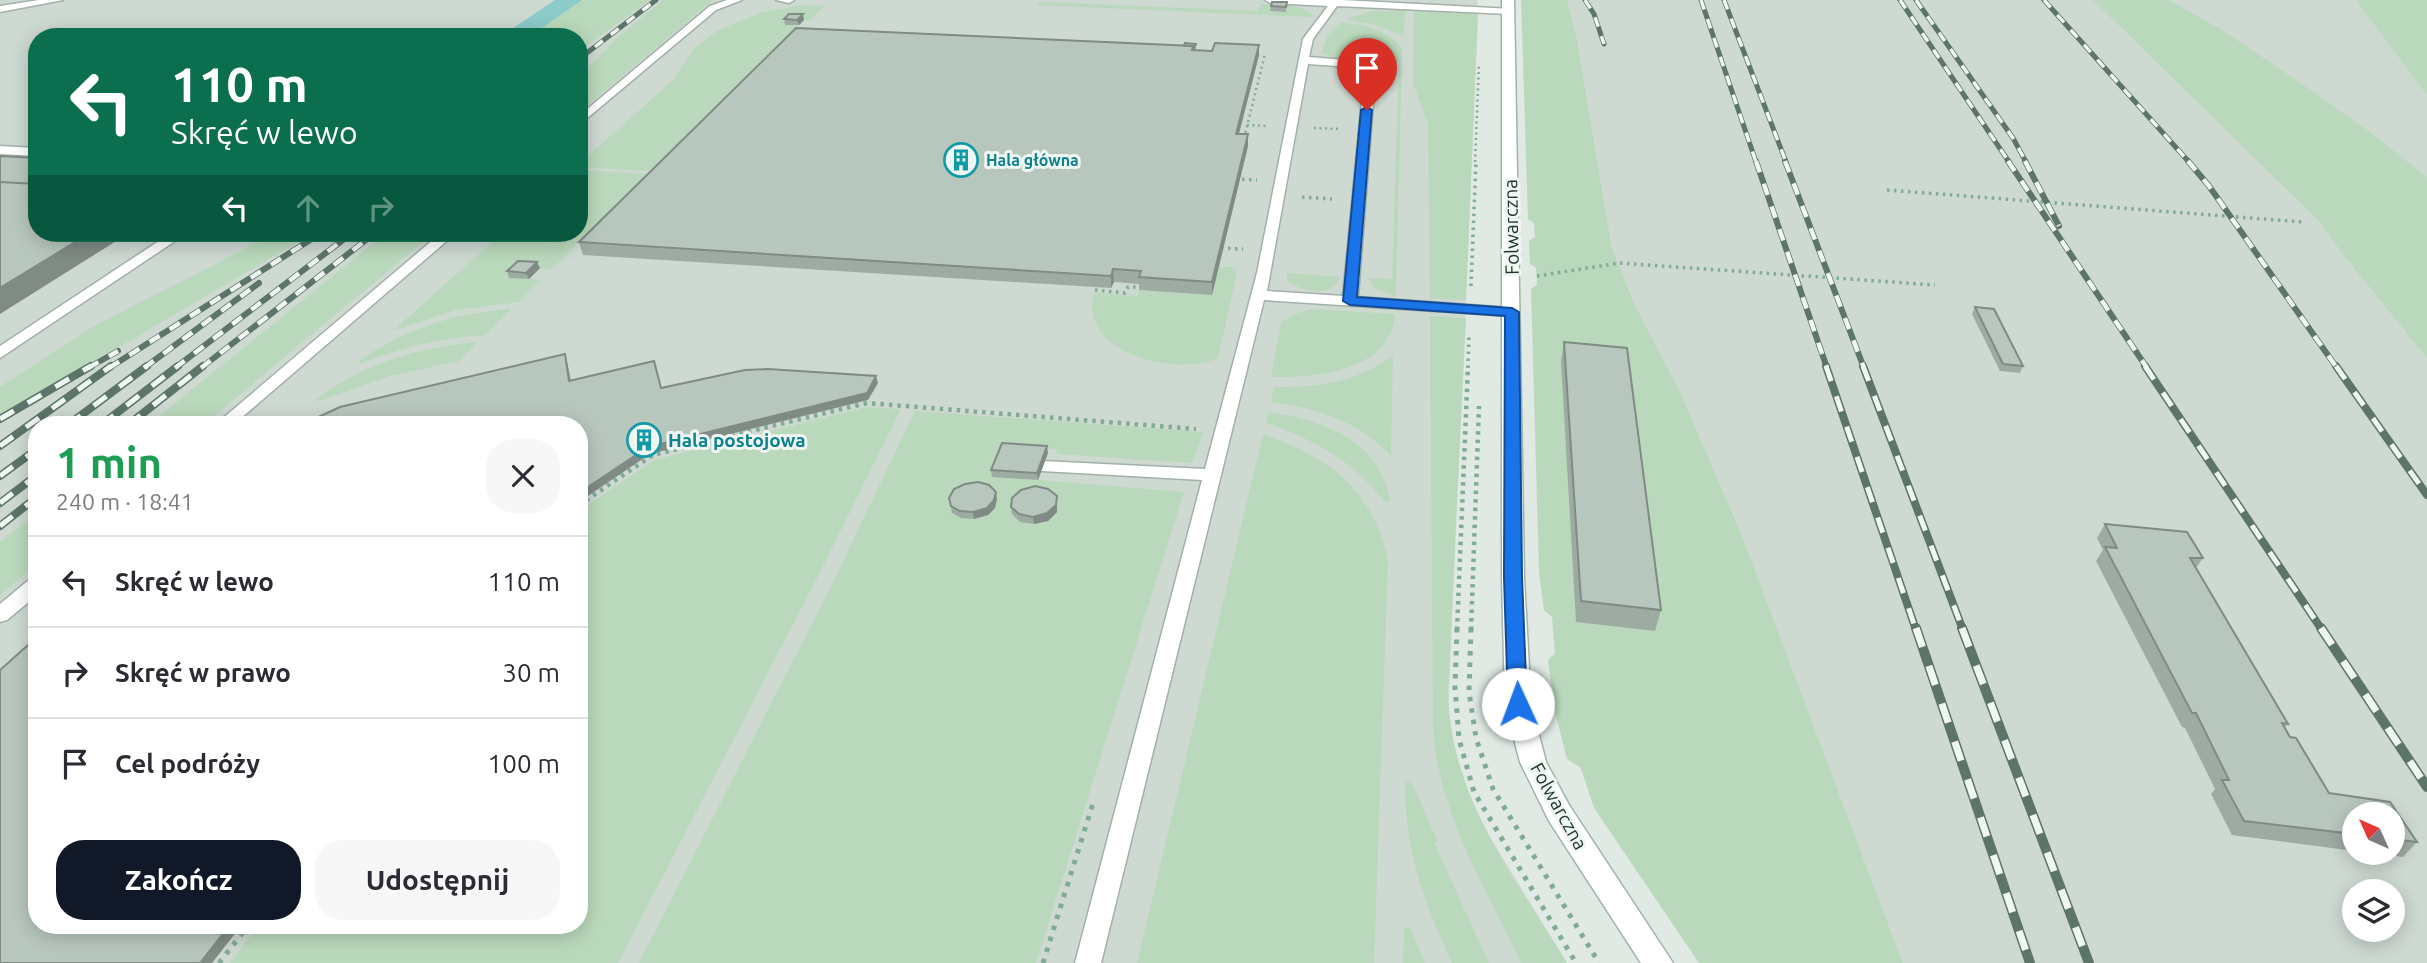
<!DOCTYPE html>
<html lang="pl">
<head>
<meta charset="utf-8">
<style>
  body { margin:0; font-family:Ubuntu,sans-serif; background:#f7f7f7; color:#2b2b33; height:100vh; display:flex; flex-direction:column; font-size:26px; white-space:nowrap }
  * { box-sizing:border-box; margin:0 }
  p { font-size:23px; color:#7c7c81 }
  .icon { flex:none; width:38px; height:38px; fill:none; stroke:currentColor; stroke-width:2; stroke-linecap:round; stroke-linejoin:round }
  .map { position:relative; flex:1; overflow:hidden }
  .drawer { position:absolute; left:28px; top:416px; width:560px; height:518px; display:flex; flex-direction:column; background:#fff; border-radius:28px; box-shadow:0 4px 18px #0003 }
  .drawer>* { flex:none }
  .hud { position:absolute; left:28px; top:28px; width:560px; height:214px; border-radius:28px; box-shadow:0 4px 18px #0003; background:#0b6e4f; color:#fff; overflow:hidden }
  .needle { width:46px; rotate:315deg }
  .controls { position:absolute; left:2342px; top:802px; display:grid; gap:14px }
  .controls a { display:grid; place-items:center; width:63px; height:63px; border-radius:50%; background:#fff; box-shadow:0 4px 18px #0003; font-size:35px }
  .pin { position:absolute; display:grid; place-items:center; width:60px; height:60px; color:#fff; margin:-72px -30px; border-radius:50% 50% 50% 0; rotate:-45deg; box-shadow:0 0 7px #0007 }
  .pin .icon { rotate:45deg }
  .me { position:absolute; width:77px; margin:-38px; rotate:358deg; stroke-linejoin:round; filter:drop-shadow(0 0 5px #0008) }
  .turn { display:flex; align-items:center; gap:24px; height:147px; padding:0 28px; font-size:32px }
  .turn .icon { width:91px; height:91px; stroke-width:2.5 }
  .turn b { display:block; font-size:49px; line-height:60px }
  .lanes { display:flex; align-items:center; height:66px; padding:0 28px; background:#0003; justify-content:center; gap:35px; direction:ltr }
  .lanes .off { opacity:.35 }
  .round { display:grid; place-items:center; flex:none; width:74px; height:74px; border-radius:28px; background:#f7f7f7 }
  .headline { display:flex; align-items:center; justify-content:space-between; height:119px; padding:0 28px }
  h1 { font-size:42px; font-weight:700; line-height:52px; color:#1e9e55 }
  .action { display:flex; gap:14px; margin-top:auto; padding:14px 28px }
  .action a { flex:1; height:80px; border-radius:28px; background:#111827; color:#fff; font-size:28px; font-weight:700; line-height:80px; text-align:center }
  .action a+a { background:#f7f7f7; color:#2b2b33 }
  ul { padding:0; list-style:none }
  li { display:flex; align-items:center; gap:21px; height:91px; padding:0 28px; border-top:2px solid #e1e1e2 }
  li div { flex:1 }
  li b { display:block; font-size:26px }
  li em { font-style:normal }
  .map>svg:first-child { display:block }
  .built { fill:#ced9d2; fill-rule:evenodd }
  .green { fill:#bad9bc }
  .water { fill:#8bcbc9 }
  .lines { fill:none; stroke-linecap:round; stroke-linejoin:round }
  .lane-casing { stroke:#a3b0a9; stroke-width:3 }
  .secondary-casing { stroke:#a0b4a9; stroke-width:3 }
  .path-far3 { stroke:#82ab96; stroke-width:2.5; stroke-dasharray:2 3.5; stroke-linecap:butt }
  .path-far2 { stroke:#82ab96; stroke-width:3.5; stroke-dasharray:2.5 4.5; stroke-linecap:butt }
  .path-far1 { stroke:#82ab96; stroke-width:4.5; stroke-dasharray:3.5 5; stroke-linecap:butt }
  .path { stroke:#82ab96; stroke-width:5; stroke-dasharray:4.5 7; stroke-linecap:butt }
  .lane { fill:#fff; fill-rule:evenodd }
  .secondary { fill:#fff; fill-rule:evenodd }
  .rail-far3-casing { stroke:#5c7469; stroke-width:5 }
  .rail-far2-casing { stroke:#5c7469; stroke-width:6 }
  .rail-far1-casing { stroke:#5c7469; stroke-width:8 }
  .rail-casing { stroke:#5c7469; stroke-width:10 }
  .rail-far3 { stroke:#f0f6f2; stroke-width:3.5; stroke-dasharray:10; stroke-linecap:butt }
  .rail-far2 { stroke:#f0f6f2; stroke-width:4.5; stroke-dasharray:12; stroke-linecap:butt }
  .rail-far1 { stroke:#f0f6f2; stroke-width:5; stroke-dasharray:16; stroke-linecap:butt }
  .rail { stroke:#f0f6f2; stroke-width:7; stroke-dasharray:20; stroke-linecap:butt }
  .wall { fill:#9eaba3 }
  .shaded-wall { fill:#818b85 }
  .building { fill:#b8c7be; stroke:#818b85; stroke-width:2 }
  .route { fill:#1a73e8; stroke:#114b97; stroke-width:2 }
  .labels { text-anchor:middle; dominant-baseline:central; stroke-width:6; stroke-linejoin:round; paint-order:stroke }
  .far-culture-label { font-size:16px; font-weight:bold; fill:#0d838f; stroke:#f0f6f2; text-anchor:start }
  .street-label { font-size:19px; fill:#22382e; stroke:#f0f6f2 }
  .culture-label { font-size:19px; font-weight:bold; fill:#0d838f; stroke:#f0f6f2; text-anchor:start }
</style>
</head>
<body>
<div class="map">
<svg width="2427" height="963" viewBox="0 0 2427 963">
  <rect width="100%" height="100%" fill="#e0e9e3"/>
  <path class="built" d="M 0,0 L 1477,0 L 1478,6 L 1463,5 L 1462,12 L 1478,14 L 1448,719 L 1463,784 L 1478,817 L 1567,963 L 0,963 ZM 37,37 L 579,37 L 579,233 L 37,233 ZM 37,425 L 579,425 L 579,926 L 37,926 Z
    M 1567,0 L 2427,0 L 2427,963 L 1903,963 L 1741,533 L 1681,394 L 1635,305 L 1612,248 L 1577,39 ZM 2354,814 L 2392,814 L 2392,852 L 2354,852 ZM 2354,891 L 2392,891 L 2392,929 L 2354,929 Z"/>
  <path class="green" d="M 582,0 L 650,0 L 579,51 L 579,37 L 529,37 Z
    M 663,0 L 713,0 L 579,112 L 579,77 L 618,37 Z
    M 1521,0 L 1567,0 L 1577,39 L 1612,248 L 1635,305 L 1681,394 L 1741,533 L 1903,963 L 1699,963 L 1594,808 L 1581,768 L 1567,759 L 1554,708 L 1548,660 L 1555,653 L 1552,617 L 1544,610 L 1539,573 L 1531,289 L 1537,285 L 1536,268 L 1530,264 L 1529,241 L 1535,237 L 1534,223 L 1528,219 Z
    M 2093,0 L 2169,0 L 2222,30 L 2292,77 L 2367,130 L 2427,177 L 2427,358 L 2341,252 L 2319,221 Z
    M 2356,0 L 2427,0 L 2427,95 Z
    M 1039,2 L 1258,11 L 1261,4 L 1270,5 L 1269,11 L 1285,12 L 1287,5 L 1302,8 L 1313,15 L 1312,17 L 1037,5 Z
    M 802,5 L 824,6 L 810,20 L 790,19 L 786,24 L 799,25 L 651,171 L 579,167 L 579,164 L 673,80 L 693,50 L 718,30 L 760,13 Z
    M 1371,11 L 1405,11 L 1404,36 L 1376,25 L 1346,19 Z
    M 1414,11 L 1478,14 L 1466,300 L 1430,298 L 1428,124 L 1413,83 Z
    M 1341,22 C 1362,25 1390,29 1402,49 L 1396,296 L 1375,289 L 1368,278 L 1392,279 L 1399,62 C 1377,59 1341,66 1322,52 L 1328,35 Z
    M 579,170 L 648,174 L 552,269 L 521,267 L 510,277 L 541,280 L 519,302 L 456,310 L 393,331 L 502,233 L 579,233 Z
    M 276,233 L 313,233 L 0,417 L 0,387 L 94,326 Z
    M 386,233 L 434,233 L 203,425 L 148,425 Z
    M 1219,267 L 1232,267 L 1237,272 L 1218,358 C 1176,378 1077,352 1094,293 L 1137,296 L 1139,290 L 1212,295 Z
    M 1287,273 L 1340,277 C 1333,298 1299,292 1287,280 Z
    M 511,309 L 485,335 C 441,337 401,348 360,364 L 359,361 C 405,329 455,313 511,309 Z
    M 1312,309 L 1395,314 C 1392,371 1315,378 1271,377 L 1281,323 L 1294,314 Z
    M 1430,316 L 1466,318 L 1448,688 C 1449,796 1513,874 1567,963 L 1521,963 C 1485,887 1437,811 1433,726 Z
    M 478,342 L 459,361 L 390,376 L 319,401 L 315,400 C 363,364 418,347 478,342 Z
    M 1393,355 L 1391,456 C 1359,421 1316,408 1271,402 L 1274,387 C 1317,388 1359,382 1393,355 Z
    M 867,407 L 901,409 L 819,574 L 618,963 L 230,963 L 258,926 L 579,926 L 579,511 L 654,460 Z
    M 915,411 L 1203,432 L 1192,463 L 1056,454 L 1057,449 L 1017,446 L 992,476 L 1184,492 L 1036,963 L 639,963 L 832,584 Z
    M 1269,412 C 1323,420 1381,440 1390,501 L 1385,502 C 1354,462 1314,439 1266,423 Z
    M 1263,434 C 1329,458 1372,488 1388,560 L 1374,963 L 1137,963 Z
    M 37,513 L 37,564 L 0,595 L 0,542 Z
    M 1405,781 L 1411,781 L 1438,842 L 1434,843 L 1489,963 L 1452,963 C 1424,901 1404,850 1405,781 Z
    M 1404,928 L 1410,928 L 1425,963 L 1403,963 Z"/>
  <path class="water" d="M 555,0 L 582,0 L 529,37 L 500,37 Z"/>
  <g class="lines">
    <g class="lane-casing">
      <path id="lane" d="M 39,0 L 63,0 L 0,12 L 0,6 Z
        M 727,0 L 742,0 L 716,10 L 579,125 L 579,116 L 710,6 Z
        M 776,0 L 794,0 L 789,3 Z
        M 1265,0 L 1342,0 L 1512,9 L 1512,13 L 1509,14 L 1337,6 L 1313,39 L 1309,57 L 1371,62 L 1376,65 L 1358,297 L 1512,308 L 1519,312 L 1512,316 L 1264,300 L 1101,963 L 1075,963 L 1202,480 L 1042,471 L 1033,466 L 1042,461 L 1205,469 L 1257,273 L 1303,39 L 1328,6 L 1270,3 ZM 1308,64 L 1365,68 L 1343,296 L 1267,291 Z
        M 0,146 L 37,148 L 37,156 L 0,154 Z
        M 171,233 L 187,233 L 0,358 L 0,346 Z
        M 441,233 L 456,233 L 233,425 L 215,425 Z
        M 37,577 L 37,595 L 7,620 L 0,622 L 0,604 L 30,579 Z"/>
    </g>
    <g class="secondary-casing">
      <path id="secondary" d="M 1502,0 L 1514,0 L 1524,577 L 1531,704 L 1546,762 L 1569,805 L 1673,963 L 1641,963 L 1549,821 L 1520,762 L 1505,704 L 1502,577 Z"/>
    </g>
    <path class="path-far3" d="M 1247,125 L 1268,126
      M 1314,128 L 1340,129
      M 1244,138 L 1265,54
      M 1475,162 L 1479,64"/>
    <path class="path-far2" d="M 1235,179 L 1257,180
      M 1887,190 L 2303,222
      M 1302,197 L 1332,199
      M 1221,248 L 1243,249
      M 1537,276 L 1619,263 L 1935,285
      M 1471,286 L 1476,161
      M 1095,290 L 1125,293 L 1128,287 L 1144,287
      M 1468,368 L 1469,333"/>
    <path class="path-far1" d="M 579,505 L 653,455 L 867,403 L 1196,429
      M 1457,630 L 1468,366
      M 1471,630 L 1479,406"/>
    <path class="path" d="M 1457,628 L 1455,687 L 1459,739 L 1474,792 L 1576,963
      M 1471,628 L 1469,692 L 1476,738 L 1493,789 L 1599,963
      M 219,963 L 248,926
      M 1043,963 L 1094,800"/>
    <use href="#lane" class="lane"/>
    <use href="#secondary" class="secondary"/>
    <g class="rail-far3-casing">
      <path id="rail-far3" d="M 1585,0 L 1594,14 L 1604,44
        M 1701,0 L 1756,162
        M 1724,0 L 1786,162
        M 1900,0 L 2009,162
        M 1916,0 L 2013,138 L 2026,162
        M 2044,0 L 2189,162
        M 579,59 L 656,0"/>
    </g>
    <g class="rail-far2-casing">
      <path id="rail-far2" d="M 1756,161 L 1827,368
        M 1785,161 L 1864,368
        M 2008,161 L 2147,368
        M 2025,161 L 2059,226
        M 2188,161 L 2209,186 L 2337,368
        M 88,368 L 118,351
        M 109,368 L 321,233
        M 144,368 L 259,283
        M 175,368 L 352,233
        M 201,368 L 375,233"/>
    </g>
    <g class="rail-far1-casing">
      <path id="rail-far1" d="M 1826,366 L 1916,630
        M 1863,366 L 1963,630
        M 2145,366 L 2322,630
        M 2336,366 L 2427,495
        M 0,419 L 91,366
        M 68,425 L 147,366
        M 101,425 L 178,366
        M 128,425 L 203,366
        M 0,446 L 111,366
        M 0,476 L 37,449
        M 0,503 L 37,475
        M 0,526 L 37,497"/>
    </g>
    <g class="rail-casing">
      <path id="rail" d="M 1916,628 L 2030,963
        M 1962,628 L 2089,963
        M 2321,628 L 2427,787"/>
    </g>
    <use href="#rail-far3" class="rail-far3"/>
    <use href="#rail-far2" class="rail-far2"/>
    <use href="#rail-far1" class="rail-far1"/>
    <use href="#rail" class="rail"/>
  </g>
  <path class="wall" d="M 1271,6 L 1286,7 L 1286,12 L 1270,11 Z
    M 784,19 L 804,20 L 799,25 L 785,25 Z
    M 1196,44 L 1196,50 L 1212,51 L 1259,45 L 1259,55 L 1239,134 L 1248,146 L 1212,295 L 1139,290 L 1139,284 L 1114,282 L 1111,288 L 583,255 L 579,242 L 1184,46 Z
    M 540,268 L 529,279 L 509,278 L 507,271 Z
    M 1975,307 L 2023,366 L 2020,373 L 2000,371 L 1972,314 Z
    M 1564,342 L 1661,610 L 1655,631 L 1576,622 L 1561,361 Z
    M 1048,453 L 1038,480 L 992,477 L 991,470 Z
    M 1057,496 L 1057,512 L 1048,521 L 1034,524 L 1020,522 L 1012,514 L 1011,507 Z
    M 949,498 L 997,499 L 995,508 L 988,515 L 974,519 L 961,518 L 952,513 Z
    M 2105,524 L 2187,532 L 2203,558 L 2196,568 L 2288,724 L 2285,727 L 2290,737 L 2296,738 L 2329,793 L 2390,802 L 2417,842 L 2403,857 L 2366,852 L 2392,852 L 2392,814 L 2354,814 L 2354,851 L 2232,835 L 2211,794 L 2215,789 L 2185,728 L 2182,727 L 2096,561 L 2103,550 L 2097,538 Z"/>
  <path class="shaded-wall" d="M 803,14 L 804,20 L 799,25 L 797,20 Z
    M 1259,45 L 1259,55 L 1236,145 L 1236,134 Z
    M 1248,134 L 1248,146 L 1212,295 L 1212,282 Z
    M 90,233 L 129,233 L 0,314 L 0,288 Z
    M 537,262 L 540,268 L 529,279 L 526,273 Z
    M 1113,269 L 1114,282 L 1111,288 L 1111,276 Z
    M 565,354 L 567,361 L 572,387 L 569,381 Z
    M 876,376 L 878,383 L 868,400 L 650,454 L 579,502 L 579,493 L 648,447 Z
    M 1047,446 L 1048,453 L 1038,480 L 1037,473 Z
    M 996,492 L 997,499 L 995,508 L 988,515 L 974,519 L 973,512 Z
    M 1057,496 L 1057,512 L 1048,521 L 1034,524 L 1033,517 Z
    M 229,926 L 241,926 L 212,963 L 200,963 Z"/>
  <path class="building" d="M 1272,2 L 1287,2 L 1286,7 L 1271,6 Z
    M 789,14 L 803,14 L 797,20 L 784,19 Z
    M 796,28 L 1193,46 L 1192,50 L 1212,51 L 1215,43 L 1259,45 L 1236,134 L 1248,134 L 1212,282 L 1139,277 L 1141,271 L 1113,269 L 1111,276 L 579,242 Z
    M 1185,43 L 1196,44 L 1194,48 L 1193,48 L 1193,46 L 1184,46 Z
    M 0,156 L 37,158 L 37,184 L 0,182 Z
    M 0,182 L 37,184 L 37,233 L 90,233 L 0,288 Z
    M 518,261 L 537,262 L 526,273 L 507,271 Z
    M 1975,307 L 1994,309 L 2023,366 L 2003,364 Z
    M 1564,342 L 1627,348 L 1661,610 L 1581,601 Z
    M 565,354 L 569,381 L 654,361 L 661,388 L 745,370 L 768,369 L 876,376 L 867,393 L 648,447 L 579,493 L 579,425 L 301,425 L 340,407 Z
    M 1002,443 L 1047,446 L 1037,473 L 991,470 Z
    M 978,482 L 989,485 L 996,492 L 994,500 L 987,508 L 973,512 L 960,511 L 951,506 L 949,498 L 954,489 L 965,484 Z
    M 1035,486 L 1048,489 L 1057,496 L 1056,505 L 1047,513 L 1033,517 L 1019,514 L 1011,507 L 1012,498 L 1021,490 Z
    M 2105,524 L 2187,532 L 2203,558 L 2190,558 L 2288,724 L 2282,723 L 2290,737 L 2296,738 L 2329,793 L 2390,802 L 2417,842 L 2392,839 L 2392,814 L 2354,814 L 2354,834 L 2244,821 L 2222,780 L 2229,780 L 2196,713 L 2192,713 L 2105,547 L 2117,548 Z
    M 37,637 L 37,926 L 229,926 L 200,963 L 0,963 L 0,670 Z"/>
  <path class="route" d="M 1367,107 L 1372,110 L 1357,297 L 1512,308 L 1519,312 L 1522,577 L 1527,704 L 1524,709 L 1518,712 L 1511,709 L 1508,704 L 1504,577 L 1505,316 L 1350,305 L 1343,301 L 1361,110 Z"/>
  <defs>
    <g id="building-ring" transform="scale(1.75)"><circle r="9.5" fill="#f0f6f2" stroke="#0f9aa8" stroke-width="1.5"/><path d="M-4-6H4V6H1V3H-1V6H-4ZM-2.5-4.3h1.7v1.8h-1.7ZM.8-4.3h1.7v1.8H.8ZM-2.5-1h1.7V.8h-1.7ZM.8-1h1.7V.8H.8Z" fill="#0f9aa8"/></g>
  </defs>
  <g fill-rule="evenodd">
    <use href="#building-ring" x="961" y="160"/>
    <use href="#building-ring" x="644" y="440"/>
  </g>
  <g class="labels">
    <g class="far-culture-label">
      <text x="986" y="160">Hala główna</text>
    </g>
    <g class="street-label">
      <text transform="translate(1511 227) rotate(-91)">Folwarczna</text>
      <text transform="translate(1559 806) rotate(61)">Folwarczna</text>
    </g>
    <g class="culture-label">
      <text x="668" y="440">Hala postojowa</text>
    </g>
  </g>
</svg>
<div class="controls">
<a><svg class="needle" viewBox="-14 -14 28 28"><path d="M0-13l5 13h-10z" fill="#e53935"/><path d="M0 13l5-13h-10z" fill="#7c7c81"/></svg></a>
<a><svg class="icon" aria-label="layers" viewBox="0 0 24 24"><path d="M12 4l9 5-9 5-9-5zM3 14l9 5 9-5"/></svg></a>
</div>
<div class="pin" style="left:1367px;top:110px;background:#d93025"><svg class="icon" aria-label="arrive" viewBox="0 0 24 24"><path d="M6 21V4h12l-3 4 3 4H6"/></svg></div>
<svg class="me" style="left:1518px;top:704px" viewBox="-20 -20 40 40"><circle r="19" fill="#fff"/><path d="M0-13L10 11 0 6-10 11z" fill="#1a73e8"/></svg>
<div class="hud">
<div class="turn"><svg class="icon" aria-label="left" viewBox="0 0 24 24"><path d="M17 20v-9H6M10 6l-5 5 5 5"/></svg><div><b>110 m</b>Skręć w lewo</div></div>
<div class="lanes"><svg class="icon" aria-label="left" viewBox="0 0 24 24"><path d="M17 20v-9H6M10 6l-5 5 5 5"/></svg><svg class="icon off" aria-label="ahead" viewBox="0 0 24 24"><path d="M12 20V5M6 11l6-6 6 6"/></svg><svg class="icon off" aria-label="right" viewBox="0 0 24 24"><path d="M7 20v-9h11M14 6l5 5-5 5"/></svg></div>
</div>
<section class="drawer">
<div class="headline"><div><h1>1 min</h1><p>240 m · 18:41</p></div><a class="round"><svg class="icon" aria-label="close" viewBox="0 0 24 24"><path d="M6 6l12 12M18 6L6 18"/></svg></a></div>
<ul>
<li><svg class="icon" aria-label="left" viewBox="0 0 24 24"><path d="M17 20v-9H6M10 6l-5 5 5 5"/></svg><div><b>Skręć w lewo</b></div><em>110 m</em></li>
<li><svg class="icon" aria-label="right" viewBox="0 0 24 24"><path d="M7 20v-9h11M14 6l5 5-5 5"/></svg><div><b>Skręć w prawo</b></div><em>30 m</em></li>
<li><svg class="icon" aria-label="arrive" viewBox="0 0 24 24"><path d="M6 21V4h12l-3 4 3 4H6"/></svg><div><b>Cel podróży</b></div><em>100 m</em></li>
</ul>
<div class="action"><a>Zakończ</a><a>Udostępnij</a></div>
</section>
</div>
</body>
</html>
